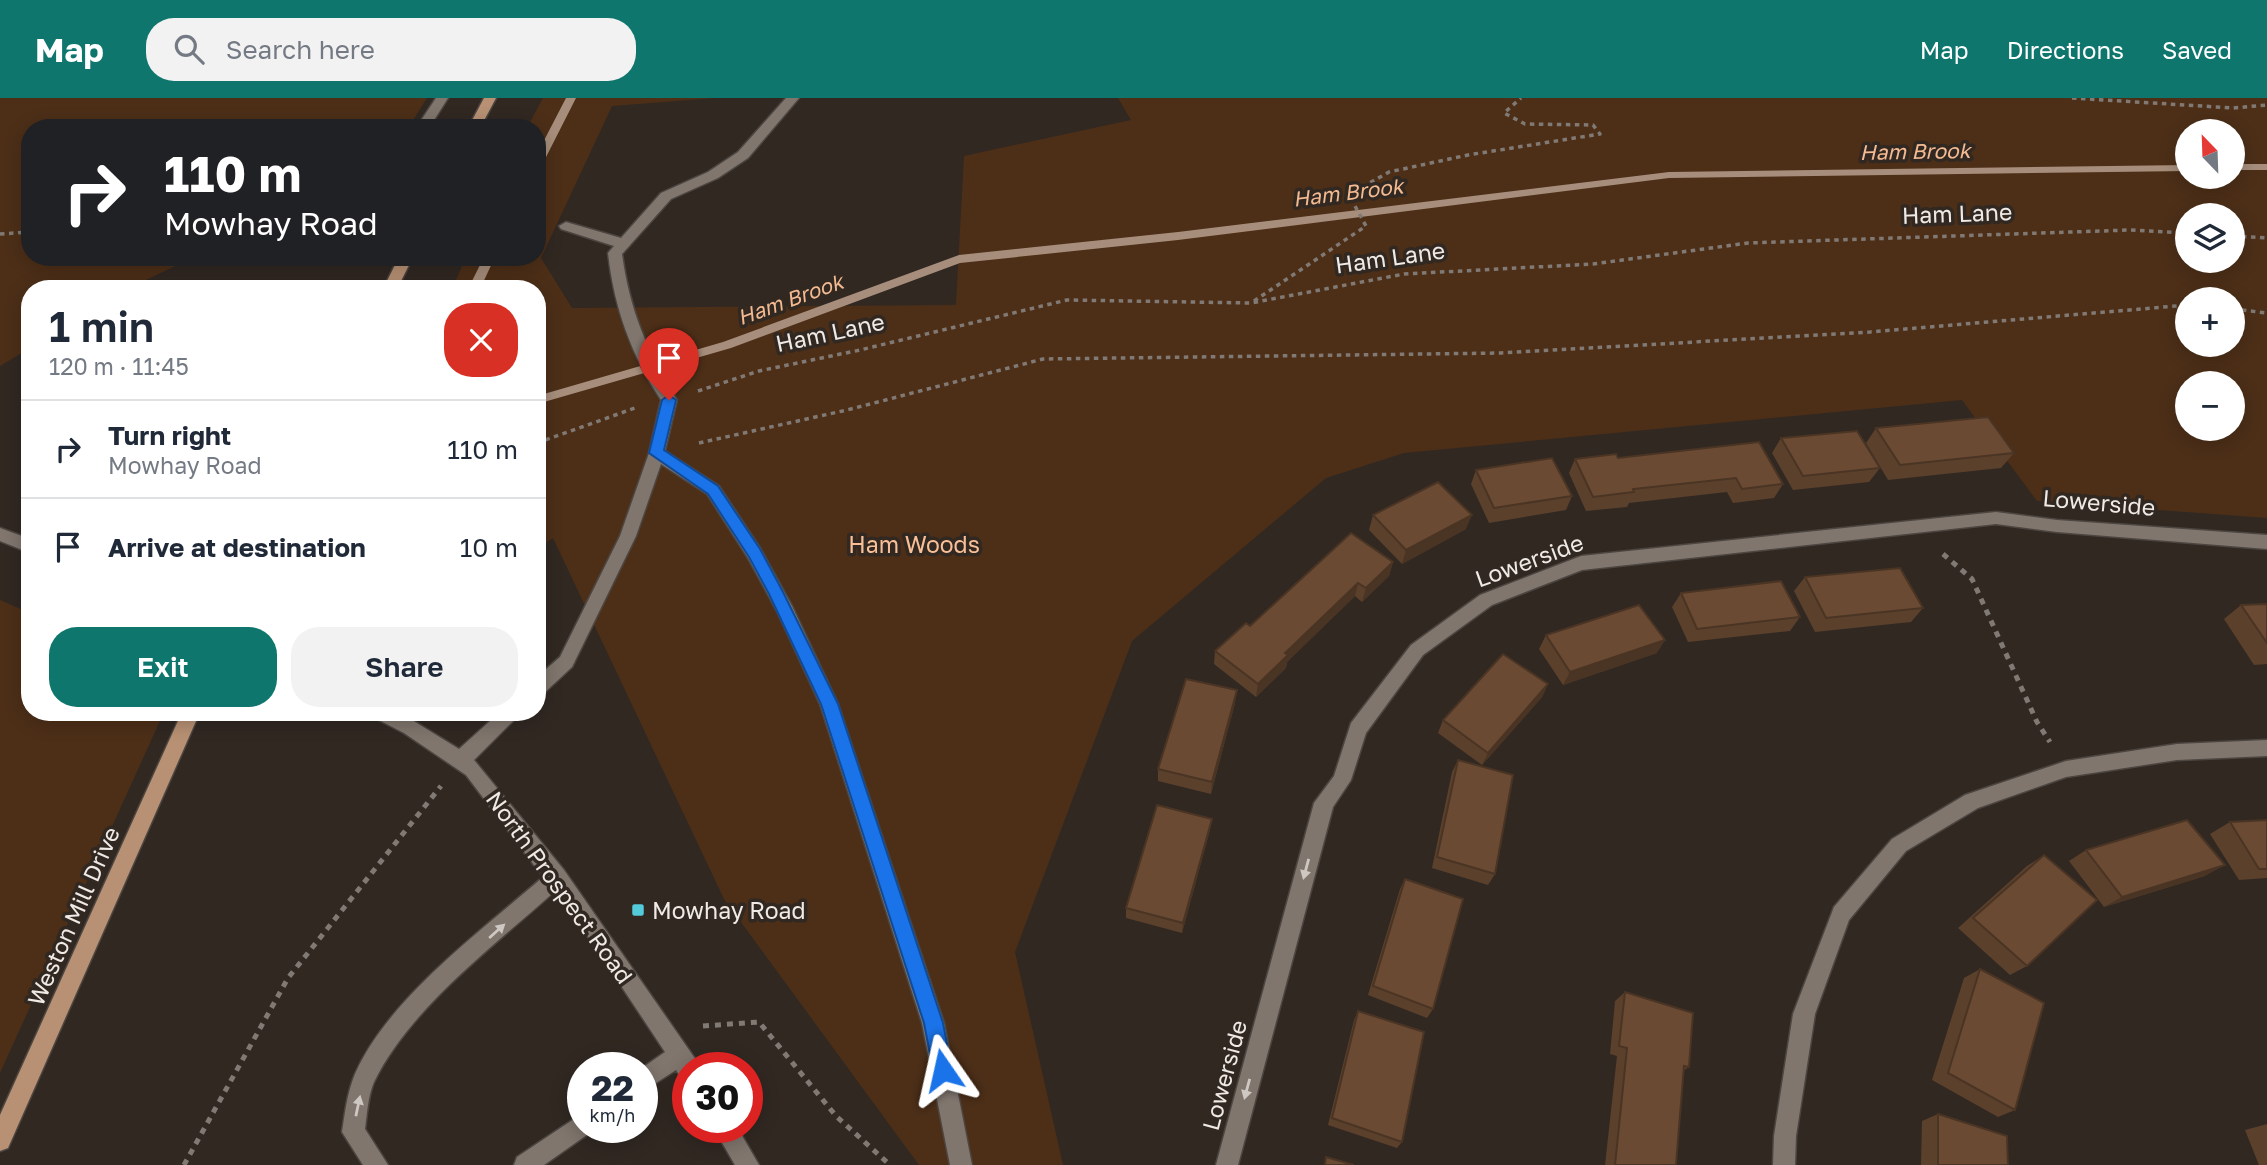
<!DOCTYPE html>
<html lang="en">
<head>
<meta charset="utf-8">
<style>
  body { margin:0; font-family:"Golos Text",sans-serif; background:#f2f2f3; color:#1f2937; height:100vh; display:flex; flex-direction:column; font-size:26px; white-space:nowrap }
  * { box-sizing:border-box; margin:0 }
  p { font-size:23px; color:#747a83 }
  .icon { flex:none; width:38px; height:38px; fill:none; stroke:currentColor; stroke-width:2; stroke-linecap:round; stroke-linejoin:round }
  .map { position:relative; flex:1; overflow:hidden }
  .panel { position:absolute; left:21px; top:182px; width:525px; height:441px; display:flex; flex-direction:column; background:#fff; border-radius:28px; box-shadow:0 4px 18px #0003 }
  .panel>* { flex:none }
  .guide { position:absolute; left:21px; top:21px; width:525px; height:147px; border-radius:28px; box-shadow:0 4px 18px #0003; background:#202124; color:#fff; overflow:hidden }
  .needle { width:46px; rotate:337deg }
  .tools { position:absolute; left:2175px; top:21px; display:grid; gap:14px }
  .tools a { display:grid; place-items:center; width:70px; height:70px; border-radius:50%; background:#fff; box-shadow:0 4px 18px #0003; font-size:35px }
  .speed { position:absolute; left:567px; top:954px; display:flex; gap:14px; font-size:35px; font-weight:700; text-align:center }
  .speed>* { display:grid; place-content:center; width:91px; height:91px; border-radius:50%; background:#fff; box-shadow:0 4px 18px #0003; line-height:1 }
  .speed small { font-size:18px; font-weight:400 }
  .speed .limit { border:10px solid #d22; background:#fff; color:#111 }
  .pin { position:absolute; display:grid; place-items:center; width:60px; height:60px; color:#fff; margin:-72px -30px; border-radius:50% 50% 50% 0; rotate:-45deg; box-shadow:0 0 7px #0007 }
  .pin .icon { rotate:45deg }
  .me { position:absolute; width:77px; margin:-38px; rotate:349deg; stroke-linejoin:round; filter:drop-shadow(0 0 5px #0008) }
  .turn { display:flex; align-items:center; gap:24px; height:147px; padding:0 28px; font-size:32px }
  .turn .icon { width:91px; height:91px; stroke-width:2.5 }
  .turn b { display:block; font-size:49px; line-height:60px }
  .round { display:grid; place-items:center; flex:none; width:74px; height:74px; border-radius:28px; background:#f2f2f3 }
  .overview { display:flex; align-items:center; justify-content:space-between; height:119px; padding:0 28px }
  h1 { font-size:42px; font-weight:600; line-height:52px }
  .cta { display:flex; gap:14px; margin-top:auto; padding:14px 28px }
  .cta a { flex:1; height:80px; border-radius:28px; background:#0f766e; color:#fff; font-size:28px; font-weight:600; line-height:80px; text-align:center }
  .cta a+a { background:#f2f2f3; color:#1f2937 }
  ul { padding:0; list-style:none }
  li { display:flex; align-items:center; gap:21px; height:98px; padding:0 28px; border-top:2px solid #e0e1e3 }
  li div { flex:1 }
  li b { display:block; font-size:26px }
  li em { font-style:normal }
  header { display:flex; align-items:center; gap:42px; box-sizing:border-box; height:98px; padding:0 35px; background:#0f766e; color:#fff }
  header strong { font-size:33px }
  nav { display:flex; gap:38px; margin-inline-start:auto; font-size:24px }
  .search { width:490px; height:63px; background:#f2f2f3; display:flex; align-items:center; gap:18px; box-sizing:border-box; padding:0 24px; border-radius:28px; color:#747a83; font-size:26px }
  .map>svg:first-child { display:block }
  .green { fill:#4d2f18; fill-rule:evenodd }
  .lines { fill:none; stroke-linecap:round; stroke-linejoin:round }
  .stream { fill:#a78e7c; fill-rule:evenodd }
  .minor-casing { stroke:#4c4540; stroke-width:3 }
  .major-casing { stroke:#4c4540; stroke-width:3 }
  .path-far1 { stroke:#817974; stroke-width:3.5; stroke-dasharray:4.5 4.5; stroke-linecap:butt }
  .path { stroke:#817974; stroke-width:5; stroke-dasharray:6 6; stroke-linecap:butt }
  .minor { fill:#80766e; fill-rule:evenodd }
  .major { fill:#b89174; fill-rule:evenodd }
  .wall { fill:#5b402c }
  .shaded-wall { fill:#4a3424 }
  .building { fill:#6a4a33; stroke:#4a3424; stroke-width:2 }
  .oneway { fill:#cec7c2 }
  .route { fill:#1a73e8; stroke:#114b97; stroke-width:2 }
  .poi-dot { fill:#53cbda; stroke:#312822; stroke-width:2.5 }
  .labels { text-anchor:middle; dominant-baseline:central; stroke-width:7; stroke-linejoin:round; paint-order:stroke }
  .far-water-label { font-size:21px; font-style:italic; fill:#f4ba91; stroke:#312822 }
  .street-label { font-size:23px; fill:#f0eae6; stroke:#312822 }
  .park-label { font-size:23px; fill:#f9bf96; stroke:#312822 }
  .poi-label { font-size:23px; fill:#f0eae6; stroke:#312822; text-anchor:start }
</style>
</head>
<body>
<header>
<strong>Map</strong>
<div class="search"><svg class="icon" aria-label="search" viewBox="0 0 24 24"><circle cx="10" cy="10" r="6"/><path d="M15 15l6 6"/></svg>Search here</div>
<nav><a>Map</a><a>Directions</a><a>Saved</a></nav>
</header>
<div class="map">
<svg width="2267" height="1067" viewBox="0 0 2267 1067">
  <rect width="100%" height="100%" fill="#312822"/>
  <path class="green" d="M 0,0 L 427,0 L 408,30 L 30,30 L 30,159 L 194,159 L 127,191 L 30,191 L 30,250 L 0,268 Z
    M 543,0 L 715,0 L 612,8 L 541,160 L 572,210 L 956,207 L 964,58 L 1131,22 L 1118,0 L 2267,0 L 2267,420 L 2037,403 L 1962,302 L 1404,355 L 1326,380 L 1132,543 L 1015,854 L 1063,1067 L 919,1067 L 724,801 L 553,440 L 537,451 L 537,191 L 452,191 L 466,159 L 537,159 L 537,30 L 527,30 ZM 2188,33 L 2233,33 L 2233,79 L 2188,79 ZM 2188,117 L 2233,117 L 2233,163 L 2188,163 ZM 2188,201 L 2233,201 L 2233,247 L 2188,247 ZM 2188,285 L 2233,285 L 2233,331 L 2188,331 Z
    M 0,502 L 30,515 L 30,614 L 164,614 L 0,975 Z"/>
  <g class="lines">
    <path class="stream" d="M 566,0 L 576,0 L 542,67 L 537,70 L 537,56 Z
      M 2233,66 L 2267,66 L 2267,72 L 2233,72 Z
      M 2188,67 L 2188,73 L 1669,80 L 1178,142 L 960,165 L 731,250 L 537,306 L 537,298 L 723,244 L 959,157 L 1178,134 L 1669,74 Z
      M 484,159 L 495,159 L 480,191 L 468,191 Z"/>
    <g class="minor-casing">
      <path id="minor" d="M 436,0 L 448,0 L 429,30 L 416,30 Z
        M 786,0 L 799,0 L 748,60 L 718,80 L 671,101 L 622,156 C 630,214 647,252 677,302 L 665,353 L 719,388 L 760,450 L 792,508 L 838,606 L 944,925 L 972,1067 L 950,1067 L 922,925 L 820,606 L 778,515 L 748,460 L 707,396 L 661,366 L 636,438 L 572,569 L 543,596 L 537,599 L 537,579 L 560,559 L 620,438 L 649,355 L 661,302 C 631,257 614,209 608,155 L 614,148 L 561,131 L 559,128 L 566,124 L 621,140 L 661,95 L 708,74 L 738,54 Z
        M 1996,414 L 2057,422 L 2267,437 L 2267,451 L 2057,434 L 1996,426 L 1582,472 L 1492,507 L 1423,557 L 1366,635 L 1351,682 L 1333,709 L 1238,1067 L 1216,1067 L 1314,705 L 1334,678 L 1351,625 L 1411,547 L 1480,497 L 1581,458 Z
        M 0,430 L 30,441 L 30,455 L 0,443 Z
        M 372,614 L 399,614 L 459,651 L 500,614 L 522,614 L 474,662 L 564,772 L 696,962 L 699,970 L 688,970 L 688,981 L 680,978 L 676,972 L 642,994 L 642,970 L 665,954 L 592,844 L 554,794 C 494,848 410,910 374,984 C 368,998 367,1016 365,1031 L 388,1067 L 363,1067 L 342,1034 C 345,1015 347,995 355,976 C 388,901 481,833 543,779 L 466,677 L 404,635 L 375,620 Z
        M 2267,642 L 2267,658 L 2177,662 L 2066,679 L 1978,710 L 1906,753 L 1849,822 L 1815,916 L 1796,1038 L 1795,1067 L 1773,1067 L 1774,1038 L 1793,916 L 1834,809 L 1892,741 L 1965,697 L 2066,663 L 2177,646 Z
        M 583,1015 L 583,1029 L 593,1029 L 591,1034 L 544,1067 L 514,1067 L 517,1059 Z
        M 713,1029 L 737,1029 L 759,1067 L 735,1067 Z"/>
    </g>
    <g class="major-casing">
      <path id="major" d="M 484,0 L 496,0 L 480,30 L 468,30 Z
        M 399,159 L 413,159 L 397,191 L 383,191 Z
        M 182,614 L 200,614 L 8,1050 L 0,1053 L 0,1017 Z"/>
    </g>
    <path class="path-far1" d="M 2072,0 L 2233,10 L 2267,7
      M 0,136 L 30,134
      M 2233,138 L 2267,140
      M 1254,203 L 1366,128 L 1355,108 L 1357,92 L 1389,74 L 1468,57 L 1600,36 L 1593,27 L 1525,26 L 1504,15 L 1521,0
      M 2233,211 L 2267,215
      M 698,293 L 759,273 L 860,252 L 1067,202 L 1251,205 L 1404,176 L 1593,166 L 1748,145 L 2130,132 L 2188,135
      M 537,345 L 635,310
      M 699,345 L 847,312 L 1043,261 L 1501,255 L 1870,234 L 2188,207"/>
    <path class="path" d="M 1943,456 L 1972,481 L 2037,624 L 2050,644
      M 703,928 L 759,924 L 836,1018 L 890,1067
      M 184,1067 L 288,880 L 441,688"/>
    <use href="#minor" class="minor"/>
    <use href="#major" class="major"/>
  </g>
  <path class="wall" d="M 1876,330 L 2014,355 L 2001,370 L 1888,382 L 1866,345 Z
    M 1781,340 L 1880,370 L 1869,384 L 1793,392 L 1772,355 Z
    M 1618,360 L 1783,386 L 1774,400 L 1733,405 L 1727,394 L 1629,405 L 1627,409 L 1586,413 L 1569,375 L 1575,361 Z
    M 1476,372 L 1572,398 L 1566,412 L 1489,425 L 1471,386 Z
    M 1373,417 L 1466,431 L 1402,466 L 1369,432 Z
    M 1393,464 L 1389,478 L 1362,504 L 1355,498 L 1287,564 L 1286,570 L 1256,599 L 1214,566 L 1215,553 L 1250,528 Z
    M 1805,479 L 1923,510 L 1911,524 L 1815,534 L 1794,493 Z
    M 1681,495 L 1800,519 L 1790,533 L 1688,544 L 1672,509 Z
    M 2267,506 L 2267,566 L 2254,567 L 2224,521 L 2241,507 Z
    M 1546,537 L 1657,555 L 1563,587 L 1539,551 Z
    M 1548,586 L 1542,599 L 1482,667 L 1438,635 L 1443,622 Z
    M 1235,605 L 1211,696 L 1158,683 L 1158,671 Z
    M 1458,662 L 1495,776 L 1488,787 L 1432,770 L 1452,674 Z
    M 1212,721 L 1210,732 L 1182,835 L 1126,820 L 1126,810 Z
    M 2267,722 L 2267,780 L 2239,782 L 2210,736 L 2230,724 Z
    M 2086,752 L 2205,778 L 2104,809 L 2069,763 Z
    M 2044,757 L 2027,868 L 2010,877 L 1958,830 L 2027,768 Z
    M 1405,781 L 1433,911 L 1427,920 L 1368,897 L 1400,791 Z
    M 1980,871 L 2015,1012 L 1998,1019 L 1932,982 L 1964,880 Z
    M 1625,894 L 1689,969 L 1683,973 L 1676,1067 L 1605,1067 L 1617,958 L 1610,956 L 1615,903 Z
    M 1358,913 L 1402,1044 L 1397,1050 L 1328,1027 L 1354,922 Z
    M 1938,1016 L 2008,1067 L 1921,1067 L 1922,1023 Z
    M 2267,1026 L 2267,1067 L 2259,1067 L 2245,1032 Z"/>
  <path class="shaded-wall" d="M 1472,417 L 1466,431 L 1402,466 L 1406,452 Z
    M 1393,464 L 1389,478 L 1362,504 L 1366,490 Z
    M 1358,485 L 1355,498 L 1287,564 L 1286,570 L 1256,599 L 1258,586 L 1285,555 Z
    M 1665,542 L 1657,555 L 1563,587 L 1570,574 Z
    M 1548,586 L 1542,599 L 1482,667 L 1488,655 Z
    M 1237,592 L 1235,605 L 1211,696 L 1212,684 Z
    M 1212,721 L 1210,732 L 1182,835 L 1183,825 Z
    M 2225,767 L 2205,778 L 2104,809 L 2122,799 Z"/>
  <path class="building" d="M 1988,319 L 2014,355 L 1900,367 L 1876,330 Z
    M 1857,333 L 1880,370 L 1803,378 L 1781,340 Z
    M 1759,344 L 1783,386 L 1742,391 L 1736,380 L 1633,391 L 1634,394 L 1593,399 L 1575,361 L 1616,356 L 1618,360 Z
    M 1552,360 L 1572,398 L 1494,410 L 1476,372 Z
    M 1438,384 L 1472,417 L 1406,452 L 1373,417 Z
    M 1351,435 L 1393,464 L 1366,490 L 1358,485 L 1285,555 L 1288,557 L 1258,586 L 1215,553 L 1246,525 L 1250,528 Z
    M 1900,470 L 1923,510 L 1826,520 L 1805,479 Z
    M 1781,483 L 1800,519 L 1697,531 L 1681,495 Z
    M 2267,506 L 2267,545 L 2241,507 Z
    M 1639,507 L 1665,542 L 1570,574 L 1546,537 Z
    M 1503,556 L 1548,586 L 1488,655 L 1443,622 Z
    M 1186,581 L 1237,592 L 1212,684 L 1158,671 Z
    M 1458,662 L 1513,677 L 1495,776 L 1437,759 Z
    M 1157,707 L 1212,721 L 1183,825 L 1126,810 Z
    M 2187,722 L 2225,767 L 2122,799 L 2086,752 Z
    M 2267,722 L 2267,771 L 2259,771 L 2230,724 Z
    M 2044,757 L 2097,802 L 2027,868 L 1973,820 Z
    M 1405,781 L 1463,801 L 1433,911 L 1373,888 Z
    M 1980,871 L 2044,905 L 2015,1012 L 1948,975 Z
    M 1625,894 L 1693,915 L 1689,969 L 1684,968 L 1676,1067 L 1615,1067 L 1627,950 L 1619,948 Z
    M 1358,913 L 1424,934 L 1402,1044 L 1332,1020 Z
    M 1938,1016 L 2007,1038 L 2008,1067 L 1938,1067 Z
    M 1326,1059 L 1354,1067 L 1325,1067 Z"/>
  <defs><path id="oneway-solid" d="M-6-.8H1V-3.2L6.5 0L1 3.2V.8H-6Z" transform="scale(1.75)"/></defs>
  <g class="oneway">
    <use href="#oneway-solid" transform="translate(1306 771) rotate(105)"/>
    <use href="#oneway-solid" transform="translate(497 833) rotate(-42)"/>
    <use href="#oneway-solid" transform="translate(1247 991) rotate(105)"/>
    <use href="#oneway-solid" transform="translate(358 1008) rotate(-78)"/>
  </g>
  <path class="route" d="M 669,297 L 676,302 L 664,352 L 718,388 L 760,451 L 783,494 L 838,606 L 943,925 L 952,972 L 950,979 L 943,982 L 936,979 L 933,972 L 924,925 L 821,606 L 769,496 L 749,459 L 708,396 L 649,355 L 662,302 Z"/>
  <rect class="poi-dot" x="631" y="805" width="14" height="14" rx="3.5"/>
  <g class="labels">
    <g class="far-water-label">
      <text transform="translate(1915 53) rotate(-1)">Ham Brook</text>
      <text transform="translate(1348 94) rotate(-7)">Ham Brook</text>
      <text transform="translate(790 201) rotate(-20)">Ham Brook</text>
    </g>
    <g class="street-label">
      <text transform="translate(1957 115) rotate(-2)">Ham Lane</text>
      <text transform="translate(1390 159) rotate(-8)">Ham Lane</text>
      <text transform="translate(830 234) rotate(-12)">Ham Lane</text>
      <text transform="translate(2099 404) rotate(5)">Lowerside</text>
      <text transform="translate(1529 462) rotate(-20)">Lowerside</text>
      <text transform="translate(560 789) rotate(54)">North Prospect Road</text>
      <text transform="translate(73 818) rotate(-66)">Weston Mill Drive</text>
      <text transform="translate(1224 977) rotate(-75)">Lowerside</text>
    </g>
    <g class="park-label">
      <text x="914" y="446">Ham Woods</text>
    </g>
    <g class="poi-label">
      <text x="652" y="812">Mowhay Road</text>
    </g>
  </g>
</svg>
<div class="tools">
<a><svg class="needle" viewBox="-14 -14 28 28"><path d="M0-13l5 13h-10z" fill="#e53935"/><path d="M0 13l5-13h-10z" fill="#747a83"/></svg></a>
<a><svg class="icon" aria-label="layers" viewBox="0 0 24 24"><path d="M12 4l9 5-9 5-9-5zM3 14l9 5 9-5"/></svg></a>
<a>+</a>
<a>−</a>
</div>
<div class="speed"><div>22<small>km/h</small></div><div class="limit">30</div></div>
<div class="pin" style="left:669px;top:302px;background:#d93025"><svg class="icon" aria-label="arrive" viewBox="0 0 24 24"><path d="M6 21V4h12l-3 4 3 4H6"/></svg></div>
<svg class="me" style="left:943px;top:972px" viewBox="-20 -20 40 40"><path d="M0-17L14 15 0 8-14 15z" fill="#1a73e8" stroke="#fff" stroke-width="4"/></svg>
<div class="guide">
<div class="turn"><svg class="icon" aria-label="right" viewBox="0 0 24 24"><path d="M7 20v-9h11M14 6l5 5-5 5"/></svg><div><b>110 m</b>Mowhay Road</div></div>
</div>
<section class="panel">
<div class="overview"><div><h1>1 min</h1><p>120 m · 11:45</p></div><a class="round" style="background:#d93025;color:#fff"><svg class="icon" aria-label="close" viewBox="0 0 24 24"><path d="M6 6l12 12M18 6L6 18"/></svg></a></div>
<ul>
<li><svg class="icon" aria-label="right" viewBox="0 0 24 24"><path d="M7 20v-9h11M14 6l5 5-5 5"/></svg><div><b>Turn right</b><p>Mowhay Road</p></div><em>110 m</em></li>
<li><svg class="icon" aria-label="arrive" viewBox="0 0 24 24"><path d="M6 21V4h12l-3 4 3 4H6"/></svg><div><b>Arrive at destination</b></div><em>10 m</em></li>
</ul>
<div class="cta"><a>Exit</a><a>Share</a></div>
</section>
</div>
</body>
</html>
